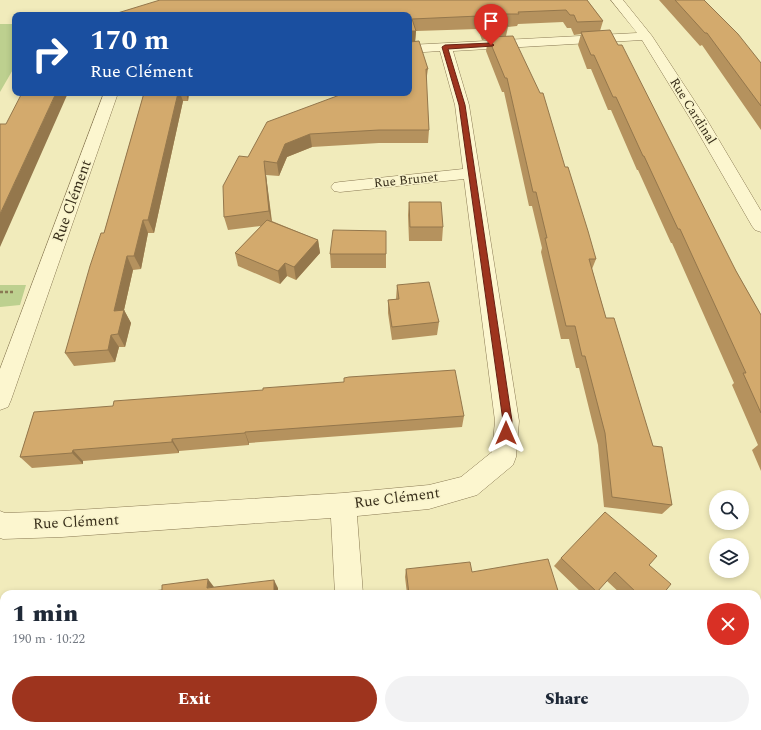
<!DOCTYPE html>
<html lang="en">
<head>
<meta charset="utf-8">
<style>
  body { margin:0; font-family:Spectral,serif; background:#f2f2f3; color:#1f2937; height:100vh; display:flex; flex-direction:column; font-size:15px; white-space:nowrap }
  * { box-sizing:border-box; margin:0 }
  p { font-size:13px; color:#747a83 }
  .icon { flex:none; width:22px; height:22px; fill:none; stroke:currentColor; stroke-width:2; stroke-linecap:round; stroke-linejoin:round }
  .map { position:relative; flex:1; overflow:hidden }
  .details { position:absolute; left:0px; top:590px; width:761px; height:140px; display:flex; flex-direction:column; background:#fff; border-radius:12px 12px 0 0; box-shadow:0 2px 6px #0003 }
  .details>* { flex:none }
  .top-card { position:absolute; left:12px; top:12px; width:400px; height:84px; border-radius:8px; box-shadow:0 2px 6px #0003; background:#1a4fa0; color:#fff; overflow:hidden }
  .fabs { position:absolute; left:709px; top:490px; display:grid; gap:8px }
  .fabs a { display:grid; place-items:center; width:40px; height:40px; border-radius:50%; background:#fff; box-shadow:0 2px 6px #0003; font-size:20px }
  .pin { position:absolute; display:grid; place-items:center; width:34px; height:34px; color:#fff; margin:-41px -17px; border-radius:50% 50% 50% 0; rotate:-45deg; box-shadow:0 0 4px #0007 }
  .pin .icon { rotate:45deg }
  .me { position:absolute; width:44px; margin:-22px; rotate:0deg; stroke-linejoin:round; filter:drop-shadow(0 0 3px #0008) }
  .turn { display:flex; align-items:center; gap:14px; height:84px; padding:0 12px; font-size:18px }
  .turn .icon { width:52px; height:52px; stroke-width:2.5 }
  .turn b { display:block; font-size:28px; line-height:34px }
  .round { display:grid; place-items:center; flex:none; width:42px; height:42px; border-radius:21px; background:#f2f2f3 }
  .head { display:flex; align-items:center; justify-content:space-between; height:68px; padding:0 12px }
  h1 { font-size:24px; font-weight:800; line-height:30px }
  .action { display:flex; gap:8px; margin-top:auto; padding:8px 12px }
  .action a { flex:1; height:46px; border-radius:24px; background:#9e341e; color:#fff; font-size:16px; font-weight:800; line-height:46px; text-align:center }
  .action a+a { background:#f2f2f3; color:#1f2937 }
  .map>svg:first-child { display:block }
  .green { fill:#bdd08f }
  .lines { fill:none; stroke-linecap:round; stroke-linejoin:round }
  .minor-casing { stroke:#8a7a54; stroke-width:1 }
  .path { stroke:#8a7a54; stroke-width:2.5; stroke-dasharray:3 2; stroke-linecap:butt }
  .minor { fill:#fcf6cf; fill-rule:evenodd }
  .wall { fill:#b5925e }
  .shaded-wall { fill:#94774c }
  .building { fill:#d3aa6d; stroke:#94774c }
  .route { fill:#9e341e; stroke:#672214 }
  .labels { text-anchor:middle; dominant-baseline:central; stroke-width:3; stroke-linejoin:round; paint-order:stroke }
  .far-street-label { font-size:13px; fill:#382e1a; stroke:#f8f3cb }
  .street-label { font-size:15px; fill:#382e1a; stroke:#f8f3cb }
</style>
</head>
<body>
<div class="map">
<svg width="761" height="730" viewBox="0 0 761 730">
  <rect width="100%" height="100%" fill="#f1ebbb"/>
  <path class="green" d="M 0,24 L 15,24 L 15,66 L 0,92 Z
    M 0,285 L 26,285 L 20,305 L 0,307 Z"/>
  <g class="lines">
    <g class="minor-casing">
      <path id="minor" d="M 611,0 L 623,0 L 652,36 L 707,120 L 761,211 L 761,232 L 755,230 L 752,226 L 691,120 L 642,40 L 453,51 L 469,105 L 519,421 L 516,457 L 513,465 L 477,495 L 429,509 L 357,516 L 363,594 L 335,594 L 331,518 L 62,537 L 3,539 L 0,538 L 0,511 L 5,513 L 62,511 L 343,493 L 429,485 L 461,477 L 492,452 L 495,421 L 464,179 L 340,192 L 334,191 L 331,187 L 334,183 L 340,182 L 463,169 L 455,105 L 440,51 L 409,53 L 409,45 L 637,33 Z
        M 104,93 L 118,93 L 11,400 L 8,407 L 0,410 L 0,369 Z
        M 343,726 L 375,726 L 375,730 L 343,730 Z"/>
    </g>
    <path class="path" d="M 0,292 L 13,292"/>
    <use href="#minor" class="minor"/>
  </g>
  <path class="wall" d="M 587,0 L 603,21 L 600,31 L 761,315 L 761,471 L 752,450 L 758,445 L 732,385 L 734,383 L 672,243 L 671,243 L 638,170 L 637,170 L 611,110 L 608,110 L 591,69 L 587,69 L 578,45 L 581,34 L 574,35 L 571,28 L 567,28 L 563,22 L 518,24 L 517,26 L 508,27 L 506,36 L 565,167 L 596,259 L 592,269 L 606,318 L 653,446 L 672,505 L 662,514 L 604,507 L 598,445 L 579,368 L 576,368 L 569,339 L 561,339 L 541,252 L 542,248 L 532,206 L 529,206 L 504,92 L 502,92 L 486,51 L 488,39 L 482,40 L 478,29 L 416,31 L 415,41 L 428,69 L 426,82 L 429,130 L 428,143 L 379,143 L 312,147 L 287,157 L 279,176 L 266,175 L 272,221 L 318,240 L 320,253 L 296,280 L 287,276 L 280,284 L 238,266 L 235,253 L 261,226 L 228,230 L 224,217 L 248,157 L 409,93 L 409,15 Z
    M 659,0 L 704,0 L 761,63 L 761,130 L 702,45 L 700,46 Z
    M 144,93 L 189,93 L 188,101 L 183,101 L 154,233 L 148,233 L 141,269 L 133,270 L 124,310 L 131,323 L 125,347 L 119,347 L 115,362 L 74,366 L 65,353 L 104,233 Z
    M 409,202 L 443,227 L 442,241 L 409,241 L 408,215 Z
    M 386,231 L 386,268 L 331,268 L 330,254 Z
    M 397,285 L 439,322 L 437,335 L 392,340 L 388,313 L 388,300 L 396,299 Z
    M 34,412 L 464,416 L 462,427 L 249,443 L 249,445 L 179,451 L 179,453 L 83,461 L 83,464 L 32,468 L 20,457 Z
    M 561,558 L 649,565 L 663,594 L 621,594 L 607,581 L 594,594 L 583,594 L 554,566 Z
    M 406,569 L 472,572 L 559,594 L 407,594 L 405,577 Z
    M 0,605 L 4,605 L 4,684 L 0,684 Z"/>
  <path class="shaded-wall" d="M 409,31 L 416,31 L 415,43 L 409,44 Z
    M 56,93 L 68,93 L 0,247 L 0,214 Z
    M 178,93 L 180,93 L 183,101 L 154,233 L 148,220 Z
    M 186,93 L 189,93 L 188,101 Z
    M 310,134 L 312,147 L 287,157 L 279,176 L 277,163 L 285,144 Z
    M 264,161 L 266,175 L 272,225 L 269,211 Z
    M 143,220 L 148,233 L 141,269 L 134,256 Z
    M 318,240 L 320,253 L 296,280 L 294,267 Z
    M 127,256 L 133,270 L 124,310 L 131,323 L 125,347 L 118,334 L 114,311 Z
    M 285,263 L 287,276 L 280,284 L 278,271 Z
    M 111,335 L 119,347 L 115,362 L 108,350 Z
    M 245,432 L 249,443 L 249,445 L 245,433 Z
    M 172,439 L 179,451 L 179,453 L 172,442 Z
    M 73,450 L 83,461 L 83,464 L 72,453 Z
    M 208,579 L 214,587 L 207,588 Z
    M 274,580 L 278,588 L 278,594 L 274,594 Z"/>
  <path class="building" d="M 160,0 L 587,0 L 603,21 L 577,22 L 574,15 L 570,15 L 566,10 L 518,12 L 519,14 L 503,14 L 508,26 L 484,27 L 479,16 L 412,19 L 416,31 L 409,31 L 409,15 L 111,15 Z
    M 675,0 L 704,0 L 738,34 L 761,63 L 761,106 L 707,33 L 705,33 Z
    M 610,30 L 618,45 L 622,45 L 736,271 L 761,315 L 761,413 L 743,373 L 746,373 L 680,229 L 678,229 L 644,156 L 643,156 L 616,97 L 613,97 L 594,55 L 591,55 L 581,32 Z
    M 513,36 L 540,93 L 543,93 L 565,167 L 568,167 L 588,231 L 596,259 L 589,259 L 606,318 L 614,318 L 653,446 L 662,447 L 672,505 L 612,497 L 605,433 L 585,356 L 582,356 L 575,326 L 566,326 L 545,238 L 547,238 L 536,192 L 533,192 L 507,78 L 505,78 L 488,37 Z
    M 409,41 L 410,42 L 419,41 L 428,69 L 426,69 L 429,130 L 379,130 L 310,134 L 285,144 L 277,163 L 264,161 L 269,211 L 224,217 L 223,186 L 239,156 L 248,157 L 267,122 L 345,93 L 409,93 Z
    M 22,93 L 56,93 L 0,214 L 0,124 L 6,124 Z
    M 144,93 L 178,93 L 148,220 L 143,220 L 134,256 L 127,256 L 114,311 L 124,310 L 118,334 L 111,335 L 108,350 L 65,353 L 90,266 L 101,233 L 104,233 Z
    M 409,202 L 441,202 L 443,227 L 410,227 Z
    M 267,220 L 318,240 L 294,267 L 285,263 L 278,271 L 235,253 Z
    M 333,230 L 386,231 L 386,254 L 330,254 Z
    M 429,282 L 439,322 L 392,327 L 388,300 L 399,299 L 397,285 Z
    M 455,370 L 464,416 L 245,432 L 245,433 L 172,439 L 172,442 L 73,450 L 72,453 L 20,457 L 34,412 L 113,406 L 114,401 L 263,390 L 263,388 L 344,382 L 344,378 L 349,377 Z
    M 605,512 L 657,556 L 649,565 L 671,584 L 663,594 L 638,594 L 615,572 L 597,592 L 561,558 Z
    M 548,559 L 559,594 L 409,594 L 406,569 L 470,562 L 472,572 Z
    M 208,579 L 207,588 L 274,580 L 274,594 L 125,594 L 162,590 L 162,585 Z
    M 0,605 L 4,605 L 4,678 L 0,678 Z"/>
  <path class="route" d="M 491,43 L 494,45 L 493,46 L 448,49 L 465,105 L 512,421 L 510,436 L 506,438 L 503,436 L 501,433 L 503,421 L 459,105 L 442,47 L 445,45 Z"/>
  <g class="labels">
    <g class="far-street-label">
      <text transform="translate(693 111) rotate(58)">Rue Cardinal</text>
      <text transform="translate(406 180) rotate(-6)">Rue Brunet</text>
    </g>
    <g class="street-label">
      <text transform="translate(72 201) rotate(-70)">Rue Clément</text>
      <text transform="translate(397 498) rotate(-7)">Rue Clément</text>
      <text transform="translate(76 522) rotate(-3)">Rue Clément</text>
    </g>
  </g>
</svg>
<div class="fabs">
<a><svg class="icon" aria-label="search" viewBox="0 0 24 24"><circle cx="10" cy="10" r="6"/><path d="M15 15l6 6"/></svg></a>
<a><svg class="icon" aria-label="layers" viewBox="0 0 24 24"><path d="M12 4l9 5-9 5-9-5zM3 14l9 5 9-5"/></svg></a>
</div>
<div class="pin" style="left:491px;top:45px;background:#d93025"><svg class="icon" aria-label="arrive" viewBox="0 0 24 24"><path d="M6 21V4h12l-3 4 3 4H6"/></svg></div>
<svg class="me" style="left:506px;top:433px" viewBox="-20 -20 40 40"><path d="M0-17L14 15 0 8-14 15z" fill="#9e341e" stroke="#fff" stroke-width="4"/></svg>
<div class="top-card">
<div class="turn"><svg class="icon" aria-label="right" viewBox="0 0 24 24"><path d="M7 20v-9h11M14 6l5 5-5 5"/></svg><div><b>170 m</b>Rue Clément</div></div>
</div>
<section class="details">
<div class="head"><div><h1>1 min</h1><p>190 m · 10:22</p></div><a class="round" style="background:#d93025;color:#fff"><svg class="icon" aria-label="close" viewBox="0 0 24 24"><path d="M6 6l12 12M18 6L6 18"/></svg></a></div>
<div class="action"><a>Exit</a><a>Share</a></div>
</section>
</div>
</body>
</html>
